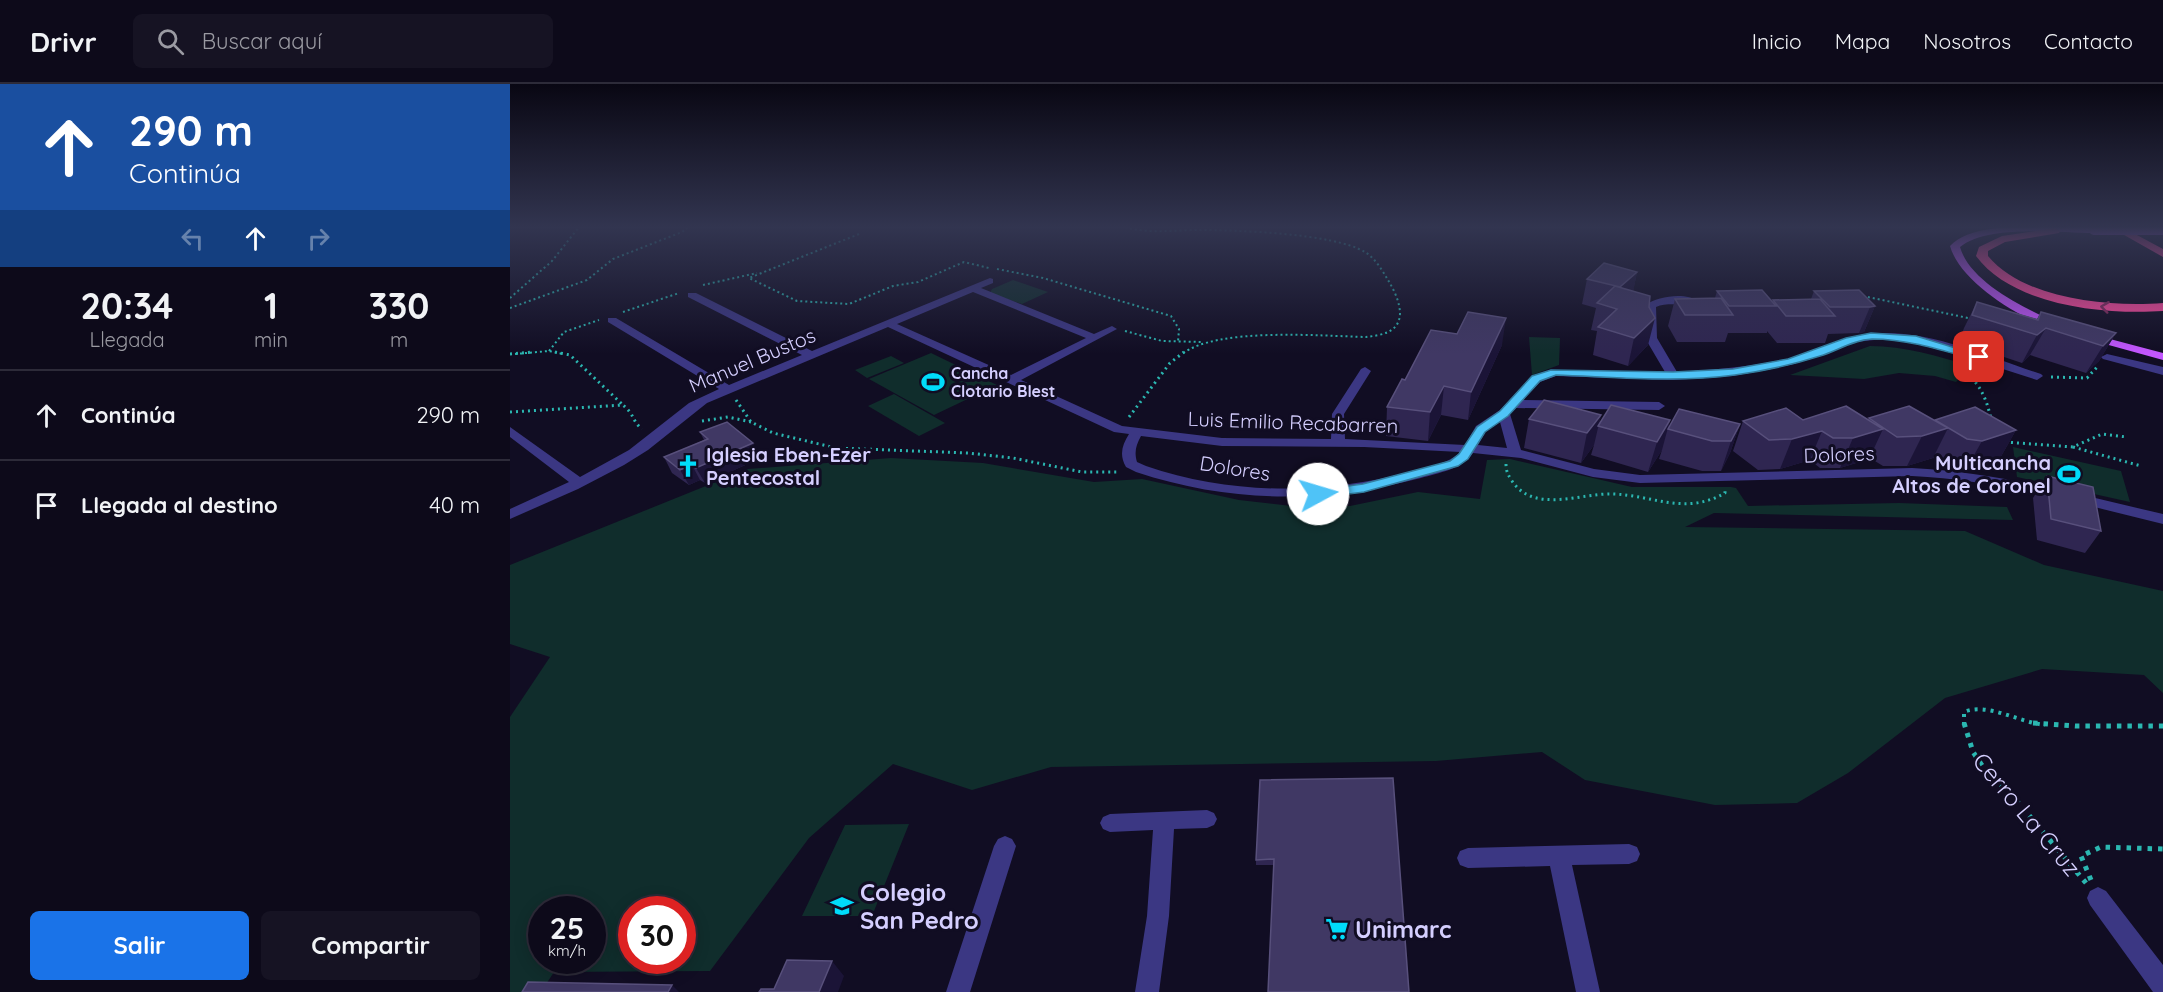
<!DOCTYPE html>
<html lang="es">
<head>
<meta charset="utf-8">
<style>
  body { margin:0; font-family:Quicksand,sans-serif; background:#161323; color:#f1f3f6; height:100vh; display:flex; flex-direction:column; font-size:22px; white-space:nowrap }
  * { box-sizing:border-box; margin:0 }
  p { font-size:20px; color:#9a9aa2 }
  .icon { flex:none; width:33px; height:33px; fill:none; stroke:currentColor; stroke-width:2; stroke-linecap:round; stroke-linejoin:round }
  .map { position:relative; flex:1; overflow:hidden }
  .drawer { display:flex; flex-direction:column; background:#0d0a1a; width:510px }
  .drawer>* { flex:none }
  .top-card { background:#1a4fa0; color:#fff; overflow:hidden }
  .speed { position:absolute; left:18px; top:812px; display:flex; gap:12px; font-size:30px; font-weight:700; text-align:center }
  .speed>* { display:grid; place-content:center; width:78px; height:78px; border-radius:50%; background:#0d0a1a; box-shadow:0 3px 15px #0003,0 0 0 2px #2d2b39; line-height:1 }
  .speed small { font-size:15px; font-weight:400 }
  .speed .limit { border:9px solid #d22; background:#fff; color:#111 }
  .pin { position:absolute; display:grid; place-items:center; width:51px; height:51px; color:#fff; margin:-26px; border-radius:12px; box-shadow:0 3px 9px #0006 }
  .me { position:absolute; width:66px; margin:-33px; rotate:84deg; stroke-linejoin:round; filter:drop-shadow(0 0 4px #0008) }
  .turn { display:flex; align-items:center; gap:21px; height:126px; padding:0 30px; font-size:27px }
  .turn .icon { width:78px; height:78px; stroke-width:2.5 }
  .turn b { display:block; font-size:42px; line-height:51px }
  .lanes { display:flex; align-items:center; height:57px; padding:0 30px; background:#0003; justify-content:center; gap:30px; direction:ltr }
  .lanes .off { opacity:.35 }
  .eta { display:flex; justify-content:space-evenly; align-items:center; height:102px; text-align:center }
  .eta b { font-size:36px; font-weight:700; line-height:42px }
  .button { display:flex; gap:12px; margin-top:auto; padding:12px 30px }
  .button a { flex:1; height:69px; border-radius:9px; background:#1a73e8; color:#fff; font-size:24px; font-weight:700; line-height:69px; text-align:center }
  .button a+a { background:#161323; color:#f1f3f6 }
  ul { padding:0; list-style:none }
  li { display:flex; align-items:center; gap:18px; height:90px; padding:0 30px; border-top:2px solid #2d2b39 }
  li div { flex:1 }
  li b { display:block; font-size:22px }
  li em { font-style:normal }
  header { display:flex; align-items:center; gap:36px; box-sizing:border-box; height:84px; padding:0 30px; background:#0d0a1a; border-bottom:2px solid #2d2b39 }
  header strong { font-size:28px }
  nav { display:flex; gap:33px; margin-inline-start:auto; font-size:21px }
  .search { width:420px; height:54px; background:#161323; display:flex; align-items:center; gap:15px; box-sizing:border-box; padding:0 21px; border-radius:9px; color:#9a9aa2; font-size:22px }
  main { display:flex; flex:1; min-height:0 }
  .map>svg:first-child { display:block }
  .green { fill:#102d2c; fill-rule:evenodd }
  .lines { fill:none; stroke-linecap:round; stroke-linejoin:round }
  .path-far3 { stroke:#2bb7b1; stroke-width:2; stroke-dasharray:2 3; stroke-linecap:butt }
  .path-far2 { stroke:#2bb7b1; stroke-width:3; stroke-dasharray:2 4; stroke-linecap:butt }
  .path-far1 { stroke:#2bb7b1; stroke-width:4; stroke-dasharray:3 5; stroke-linecap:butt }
  .path { stroke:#2bb7b1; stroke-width:5; stroke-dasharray:4.5 6; stroke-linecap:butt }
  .minor { fill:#3b3783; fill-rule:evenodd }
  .major { fill:#c356ff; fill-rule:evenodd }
  .highway { fill:#ff4a9d; fill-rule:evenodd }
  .major-bridge { stroke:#c356ff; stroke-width:10 }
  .wall { fill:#2f2651 }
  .shaded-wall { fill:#1b1437 }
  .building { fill:#403864; stroke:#58507c; stroke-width:1.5 }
  .oneway { stroke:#882c60 }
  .route { fill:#4fc3f7; stroke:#337fa1; stroke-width:1.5 }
  .labels { text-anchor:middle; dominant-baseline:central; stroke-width:6; stroke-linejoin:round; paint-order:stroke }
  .far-poi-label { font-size:16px; font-weight:bold; fill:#d5cfff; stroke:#110d23; text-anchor:start }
  .street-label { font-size:20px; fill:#d5cfff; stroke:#110d23 }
  .poi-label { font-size:20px; font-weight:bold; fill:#d5cfff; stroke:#110d23; text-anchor:start }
  .near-street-label { font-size:24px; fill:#d5cfff; stroke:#110d23 }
  .near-poi-label { font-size:24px; font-weight:bold; fill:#d5cfff; stroke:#110d23; text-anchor:start }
</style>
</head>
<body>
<header>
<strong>Drivr</strong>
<div class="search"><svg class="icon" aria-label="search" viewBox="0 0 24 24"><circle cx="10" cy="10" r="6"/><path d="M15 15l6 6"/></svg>Buscar aquí</div>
<nav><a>Inicio</a><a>Mapa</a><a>Nosotros</a><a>Contacto</a></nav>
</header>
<main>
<section class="drawer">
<div class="top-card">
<div class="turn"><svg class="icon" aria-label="ahead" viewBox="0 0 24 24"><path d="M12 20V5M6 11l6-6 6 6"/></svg><div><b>290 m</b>Continúa</div></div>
<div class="lanes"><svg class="icon off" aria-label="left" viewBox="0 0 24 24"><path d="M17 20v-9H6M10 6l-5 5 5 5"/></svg><svg class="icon" aria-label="ahead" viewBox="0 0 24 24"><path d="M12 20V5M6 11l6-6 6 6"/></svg><svg class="icon off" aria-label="right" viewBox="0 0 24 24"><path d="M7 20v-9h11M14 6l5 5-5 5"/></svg></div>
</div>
<div class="eta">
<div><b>20:34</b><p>Llegada</p></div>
<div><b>1</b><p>min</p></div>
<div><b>330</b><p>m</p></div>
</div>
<ul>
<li><svg class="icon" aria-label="ahead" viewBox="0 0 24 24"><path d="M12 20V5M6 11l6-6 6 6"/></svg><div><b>Continúa</b></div><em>290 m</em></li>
<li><svg class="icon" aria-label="arrive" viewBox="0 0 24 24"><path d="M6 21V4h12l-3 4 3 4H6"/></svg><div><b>Llegada al destino</b></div><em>40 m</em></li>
</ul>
<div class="button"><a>Salir</a><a>Compartir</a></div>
</section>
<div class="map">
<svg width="1653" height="908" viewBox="0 0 1653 908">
  <rect width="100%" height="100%" fill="#110d23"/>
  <path class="green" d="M 503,196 L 538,208 L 512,220 L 480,209 L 482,205 Z
    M 1019,253 L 1050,254 L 1049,281 L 1022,291 Z
    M 1360,262 C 1395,262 1427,272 1461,282 L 1446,298 L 1425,292 L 1389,289 L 1354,295 L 1280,291 Z
    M 421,269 L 487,301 L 424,331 L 359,295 Z
    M 381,272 L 394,279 L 357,294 L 345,286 Z
    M 384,310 L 435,339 L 409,352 L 358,322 Z
    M 1503,363 L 1611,387 L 1620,418 L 1507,393 Z
    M 381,374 L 473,379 L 584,398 L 632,395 L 729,416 L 790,423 L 840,422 L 908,408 L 970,415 L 977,376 L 1000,375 L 1122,403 L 1221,403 L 1226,404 L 1238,422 L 1389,419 L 1497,423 L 1503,436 L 1204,429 L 1175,443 L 1455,447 L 1534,481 L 1653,507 L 1653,609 L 1634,591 L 1532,585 L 1435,614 L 1338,689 L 1287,719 L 1205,721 L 1075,696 L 1032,668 L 926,677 L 541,683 L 462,706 L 383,680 L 299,754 L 200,887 L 44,888 L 31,908 L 0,908 L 0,633 L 40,573 L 0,560 L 0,481 L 238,385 ZM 32,825 L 82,825 L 82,876 L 32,876 ZM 122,825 L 172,825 L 172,876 L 122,876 Z
    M 399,740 L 362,832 L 292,832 L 335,741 Z"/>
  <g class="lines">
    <path class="path-far3" d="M 615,143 C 639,150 663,146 688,146 C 726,146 823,149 855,168 C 865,174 872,186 878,196 C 884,206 890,218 890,230 C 889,249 871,251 856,253 C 811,252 707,243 672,270
      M 349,150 L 239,194 L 287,217 L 339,220 L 383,202 L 408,198 L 454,178 L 479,184
      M 487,185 L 533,194 L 661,232 L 669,245 L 668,258
      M 193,201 L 247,189
      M 1353,212 L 1463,235
      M 0,214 L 42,177 L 69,143
      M 0,224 L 77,196 L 103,175 L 172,148 L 178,143
      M 113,228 L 169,209
      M 615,247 L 652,257 L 693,258
      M 39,267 L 54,248 L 89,236
      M 5,270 L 39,267 L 53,270"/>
    <path class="path-far2" d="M 45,268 L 60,271 L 113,321
      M 0,270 L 24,268
      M 1447,283 C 1468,295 1476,312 1481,335
      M 1541,293 L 1577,294 L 1588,282
      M 226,316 L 241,338 L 263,349 L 326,364 L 458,369 L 503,374 L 572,388 L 608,388
      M 0,328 L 113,321 C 125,331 122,337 132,345
      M 619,333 L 660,279 L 674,268
      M 192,337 L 218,333 L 241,338
      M 1495,358 L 1563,363 L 1592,350 L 1617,353
      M 1563,363 L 1631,382
      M 996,380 C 996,387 998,391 1002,397 C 1024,430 1071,409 1102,410 C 1144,411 1174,432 1215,409 L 1215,405"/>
    <path class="path-far1" d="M 1454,641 L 1454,628 C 1477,618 1508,638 1535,641"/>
    <path class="path" d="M 1454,639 L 1463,668 L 1473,683 L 1507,717 L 1576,799
      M 1523,639 L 1566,642 L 1653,642
      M 1581,796 L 1571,772 L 1591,763 L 1653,765"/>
    <path class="minor" d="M 480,194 L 483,195 L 483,199 L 471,204 L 584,250 L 602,242 L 607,245 L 511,296 L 612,342 L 712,354 L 821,355 L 822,330 L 851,285 L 855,283 L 861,287 L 834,330 L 835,355 L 955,361 L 966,342 L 990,326 L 1022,292 L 1041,286 L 1155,288 L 1135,254 L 1136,221 C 1147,212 1176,208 1188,217 C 1177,224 1159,217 1146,223 L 1147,254 L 1167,288 C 1203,286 1240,283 1276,275 C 1309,268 1337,249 1372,249 C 1426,248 1481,274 1531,290 L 1533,292 L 1527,296 L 1421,262 L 1373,255 L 1346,258 L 1284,280 L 1223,292 L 1163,296 L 1046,292 L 1030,298 L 1013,316 L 1149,318 L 1155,322 L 1149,326 L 1006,324 L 1000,330 L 1011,366 L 1084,385 L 1130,391 L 1402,384 C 1487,388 1570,411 1653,430 L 1653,440 C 1570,420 1488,396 1402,392 L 1130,399 L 1083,393 L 1011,374 L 963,369 C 953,385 928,389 911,394 C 813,419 723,420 626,388 L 616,383 C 609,371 612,361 619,350 L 604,348 L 378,243 L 197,319 L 138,366 L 114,381 L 68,405 L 0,435 L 0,425 L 59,398 L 0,353 L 0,343 L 70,393 L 119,366 L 179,319 L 209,305 L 98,238 L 98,234 L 106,234 L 219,301 L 292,271 L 178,213 L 178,209 L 186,209 L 302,267 ZM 463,208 L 576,254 L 501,291 L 387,240 ZM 990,338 L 997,364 L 968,361 L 976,347 ZM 631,352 L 712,362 L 854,363 L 950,368 C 938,380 916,384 899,388 C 813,411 721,411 636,382 L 627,378 C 624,368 626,361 631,352 Z
      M 1597,270 L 1653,283 L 1653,291 L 1593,275 L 1591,273 Z
      M 697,726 L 704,729 L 707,735 L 704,741 L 697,744 L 664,745 L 659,832 L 649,908 L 625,908 L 637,832 L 643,746 L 600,748 L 593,745 L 590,739 L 593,733 L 600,730 Z
      M 495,752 L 502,755 L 506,762 L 460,908 L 436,908 L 484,762 L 488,755 Z
      M 1119,760 L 1127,763 L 1130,770 L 1127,777 L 1119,780 L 1062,781 L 1090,908 L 1066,908 L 1040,782 L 958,784 L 950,781 L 947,774 L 950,767 L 958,764 Z
      M 1588,803 L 1596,807 L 1653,881 L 1653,908 L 1643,908 L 1580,821 L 1577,814 L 1580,807 Z"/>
    <path class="major" d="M 1532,143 L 1584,143 L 1588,146 L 1584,149 C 1548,149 1479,140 1450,163 C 1460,199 1518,226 1550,240 L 1550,244 L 1546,245 C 1511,236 1450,198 1440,162 C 1461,140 1503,144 1532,143 Z
      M 1581,250 L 1653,269 L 1653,276 L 1577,255 L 1577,251 Z"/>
    <path class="highway" d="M 1600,143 L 1612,143 L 1653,165 L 1653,173 Z
      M 1545,144 L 1550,147 L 1549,149 L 1495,158 L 1478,167 L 1478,172 C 1515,216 1599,223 1653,219 L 1653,227 C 1595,231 1503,222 1466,172 L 1469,163 L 1492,152 Z"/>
    <path class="major-bridge" d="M 1584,146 L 1653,146"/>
  </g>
  <path class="wall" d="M 1127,188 L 1123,207 L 1139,223 L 1138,261 L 1118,282 L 1083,271 L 1087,247 L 1081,246 L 1086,224 L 1072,220 L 1077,195 Z
    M 1207,207 L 1263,218 L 1263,216 L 1301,215 L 1304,207 L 1365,222 L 1354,248 L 1349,249 L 1318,250 L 1315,259 L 1267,259 L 1257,247 L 1257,249 L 1218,249 L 1215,258 L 1167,258 L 1158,242 L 1165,215 L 1205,214 Z
    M 1467,218 L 1527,235 L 1531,228 L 1606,249 L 1589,277 L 1576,289 L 1520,271 L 1512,279 L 1449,258 L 1454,244 Z
    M 992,261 L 958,336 L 931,331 L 918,357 L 876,352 L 877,323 L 895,296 Z
    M 1091,331 L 1089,340 L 1160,336 L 1158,345 L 1230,340 L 1220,369 L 1211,387 L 1192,387 L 1149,375 L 1152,366 L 1138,388 L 1081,371 L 1084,361 L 1071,379 L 1014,364 L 1019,335 Z
    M 1359,334 L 1425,337 L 1506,346 L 1489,376 L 1455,387 L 1441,385 L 1423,374 L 1397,382 L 1373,382 L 1360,374 L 1359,375 L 1330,384 L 1310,384 L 1300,376 L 1270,385 L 1248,386 L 1223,367 L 1233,337 L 1293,336 L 1358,336 Z
    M 190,348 L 251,374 L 195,399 L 190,396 L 179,401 L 162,389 L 154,373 L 194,356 Z
    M 1537,392 L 1591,447 L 1575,469 L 1527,456 L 1523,414 Z
    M 883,694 L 763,781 L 746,781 L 746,776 Z"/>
  <path class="shaded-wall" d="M 1127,188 L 1122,214 L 1110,203 Z
    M 1365,222 L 1354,248 L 1349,249 L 1360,223 Z
    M 996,234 L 992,261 L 958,336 L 961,308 Z
    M 1145,234 L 1138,261 L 1118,282 L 1124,254 Z
    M 1536,244 L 1520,271 L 1512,279 L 1527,251 Z
    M 1606,249 L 1589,277 L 1576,289 L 1593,262 Z
    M 934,302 L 931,331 L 918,357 L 920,328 Z
    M 1091,331 L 1084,361 L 1071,379 L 1077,349 Z
    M 1160,336 L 1152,366 L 1138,388 L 1147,358 Z
    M 1230,340 L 1220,369 L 1211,387 L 1221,357 Z
    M 1438,344 L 1423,374 L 1397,382 L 1412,352 Z
    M 1373,345 L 1359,375 L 1330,384 L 1343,354 Z
    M 1506,346 L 1489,376 L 1455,387 L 1472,357 Z
    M 1312,347 L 1300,376 L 1270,385 L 1282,355 Z
    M 243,359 L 251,374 L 195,399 L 186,384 Z
    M 182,381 L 190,396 L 179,401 L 170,386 Z
    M 322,877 L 334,892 L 328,908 L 309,908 Z
    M 162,901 L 169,908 L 158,908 Z"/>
  <path class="building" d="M 1094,179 L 1127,188 L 1110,203 L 1077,195 Z
    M 1105,202 L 1140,212 L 1139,223 L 1145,234 L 1124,254 L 1088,243 L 1107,225 L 1087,219 Z
    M 1252,206 L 1266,222 L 1219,222 L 1207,207 Z
    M 1349,206 L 1365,222 L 1360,223 L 1320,223 L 1304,207 Z
    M 1211,214 L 1223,231 L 1175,231 L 1165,215 Z
    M 1310,215 L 1325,232 L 1276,232 L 1263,216 Z
    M 1467,218 L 1528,236 L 1531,228 L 1606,249 L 1593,262 L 1536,244 L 1527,251 L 1462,231 Z
    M 958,228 L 996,234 L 961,308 L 934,302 L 920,328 L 877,323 L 892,295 L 895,296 L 921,246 L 947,250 Z
    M 1034,316 L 1091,331 L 1077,349 L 1019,335 Z
    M 1101,321 L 1160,336 L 1147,358 L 1088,342 Z
    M 1336,322 L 1373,345 L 1343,354 L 1323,354 L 1312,347 L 1282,355 L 1259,356 L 1233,337 L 1276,324 L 1293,336 Z
    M 1399,322 L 1438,344 L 1412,352 L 1387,353 L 1359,334 Z
    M 1465,323 L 1506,346 L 1472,357 L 1457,355 L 1425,336 Z
    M 1169,325 L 1230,340 L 1221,357 L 1202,357 L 1158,345 Z
    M 217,338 L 243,359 L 186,384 L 182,381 L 170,386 L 154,373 L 198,355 L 190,348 Z
    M 1537,392 L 1583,403 L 1591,447 L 1541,435 Z
    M 883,694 L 899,908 L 758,908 L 764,775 L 746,776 L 750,696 Z
    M 277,876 L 322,877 L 309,908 L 249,908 L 251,905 L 264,905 Z
    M 18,898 L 162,901 L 158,908 L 12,908 Z"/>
  <defs><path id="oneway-chevron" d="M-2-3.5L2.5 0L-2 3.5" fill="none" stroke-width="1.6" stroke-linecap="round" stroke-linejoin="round" transform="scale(1.5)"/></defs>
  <use class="oneway" href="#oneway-chevron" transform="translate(1595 223) rotate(-173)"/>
  <linearGradient id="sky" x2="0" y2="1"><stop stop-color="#090713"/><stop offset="0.53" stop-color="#323550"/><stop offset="1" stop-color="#323550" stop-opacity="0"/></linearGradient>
  <rect width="1653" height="270" fill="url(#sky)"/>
  <path class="route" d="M 1361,249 L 1406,252 L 1475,273 L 1469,277 C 1434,267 1399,255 1362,255 C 1343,256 1327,267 1310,272 C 1282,281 1254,287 1225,291 C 1166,299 1105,293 1046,291 L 1030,297 L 998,332 L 975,348 L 958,375 L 948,382 L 854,408 L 808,414 L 802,410 L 808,406 L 853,400 L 940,377 L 949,370 L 967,343 L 990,327 L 1022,292 L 1041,286 L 1163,288 L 1223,285 L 1278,275 L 1336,254 Z"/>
  <defs>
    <g id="stadium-bare" transform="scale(1.8)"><path d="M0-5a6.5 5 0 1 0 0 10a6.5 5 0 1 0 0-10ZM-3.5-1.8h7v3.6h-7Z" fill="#00dcfa" stroke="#110d23" stroke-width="2.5" paint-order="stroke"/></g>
    <g id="church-bare" transform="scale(1.8)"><path d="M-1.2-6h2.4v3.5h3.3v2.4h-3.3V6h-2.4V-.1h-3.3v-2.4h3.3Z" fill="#00dcfa" stroke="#110d23" stroke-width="2.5" paint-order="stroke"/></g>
    <g id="school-bare" transform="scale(1.8)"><path d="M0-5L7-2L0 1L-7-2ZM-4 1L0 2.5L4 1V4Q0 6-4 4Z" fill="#00dcfa" stroke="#110d23" stroke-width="2.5" paint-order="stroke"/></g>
    <g id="supermarket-bare" transform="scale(1.8)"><path d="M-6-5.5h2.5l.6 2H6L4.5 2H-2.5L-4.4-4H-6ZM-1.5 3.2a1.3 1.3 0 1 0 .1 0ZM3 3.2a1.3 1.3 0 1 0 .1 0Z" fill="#00dcfa" stroke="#110d23" stroke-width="2.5" paint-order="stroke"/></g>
  </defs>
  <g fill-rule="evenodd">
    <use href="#stadium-bare" x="423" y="298"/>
    <use href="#church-bare" x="178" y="382"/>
    <use href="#stadium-bare" x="1559" y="390"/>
    <use href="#school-bare" x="332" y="822"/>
    <use href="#supermarket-bare" x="827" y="845"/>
  </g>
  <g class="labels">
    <g class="far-poi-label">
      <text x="441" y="289">Cancha<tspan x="441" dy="18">Clotario Blest</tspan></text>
    </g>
    <g class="street-label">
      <text transform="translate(242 276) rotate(-23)">Manuel Bustos</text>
      <text transform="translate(783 338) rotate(2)">Luis Emilio Recabarren</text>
      <text transform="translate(1329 370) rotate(-2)">Dolores</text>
      <text transform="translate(725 384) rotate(9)">Dolores</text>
    </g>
    <g class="poi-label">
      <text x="196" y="370">Iglesia Eben-Ezer<tspan x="196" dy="23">Pentecostal</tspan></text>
      <text x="1541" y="378" text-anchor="end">Multicancha<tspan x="1541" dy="23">Altos de Coronel</tspan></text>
    </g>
    <g class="near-street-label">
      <text transform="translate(1517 730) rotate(50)">Cerro La Cruz</text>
    </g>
    <g class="near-poi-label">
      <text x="350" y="808">Colegio<tspan x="350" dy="28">San Pedro</tspan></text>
      <text x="845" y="845">Unimarc</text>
    </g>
  </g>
</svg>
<div class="speed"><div>25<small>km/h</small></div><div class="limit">30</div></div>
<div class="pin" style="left:1469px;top:273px;background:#d93025"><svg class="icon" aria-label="arrive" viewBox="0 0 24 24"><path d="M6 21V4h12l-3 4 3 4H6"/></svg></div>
<svg class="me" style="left:808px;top:410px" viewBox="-20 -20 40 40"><circle r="19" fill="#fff"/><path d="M0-13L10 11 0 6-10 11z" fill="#4fc3f7"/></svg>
</div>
</main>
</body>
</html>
